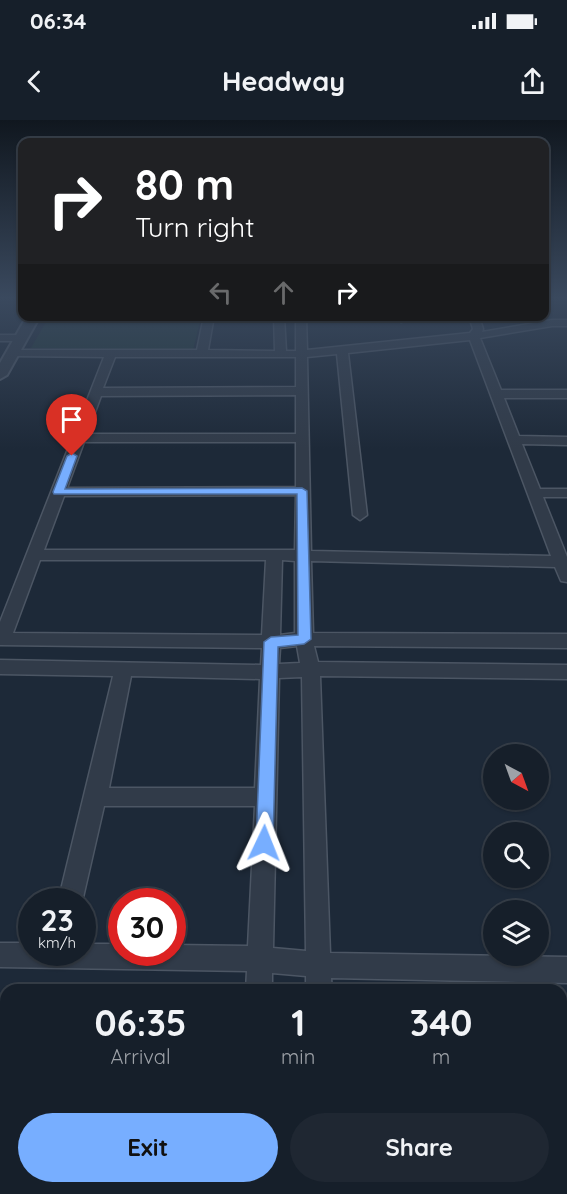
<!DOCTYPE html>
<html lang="en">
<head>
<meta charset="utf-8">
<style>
  body { margin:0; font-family:Quicksand,sans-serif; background:#1f2732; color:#f1f3f6; height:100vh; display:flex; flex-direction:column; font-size:22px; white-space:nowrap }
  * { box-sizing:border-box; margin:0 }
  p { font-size:20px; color:#9ea2a8 }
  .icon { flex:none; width:33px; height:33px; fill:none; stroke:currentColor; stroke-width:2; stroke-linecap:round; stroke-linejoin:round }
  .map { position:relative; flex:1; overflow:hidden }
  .drawer { position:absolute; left:0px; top:864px; width:567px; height:210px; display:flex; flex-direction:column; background:#161f2a; border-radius:18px 18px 0 0; box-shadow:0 2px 4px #0004,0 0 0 2px #353d47 }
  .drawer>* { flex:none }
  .hud { position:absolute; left:18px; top:18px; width:531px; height:183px; border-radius:12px; box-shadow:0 2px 4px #0004,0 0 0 2px #353d47; background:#202124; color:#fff; overflow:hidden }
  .needle { width:39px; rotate:139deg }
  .buttons { position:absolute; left:483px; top:624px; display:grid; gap:12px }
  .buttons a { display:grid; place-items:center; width:66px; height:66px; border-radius:50%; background:#161f2a; box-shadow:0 2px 4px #0004,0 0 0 2px #353d47; font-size:30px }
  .speed { position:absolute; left:18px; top:768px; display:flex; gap:12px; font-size:30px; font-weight:700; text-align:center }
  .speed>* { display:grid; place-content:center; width:78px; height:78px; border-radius:50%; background:#161f2a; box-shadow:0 2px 4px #0004,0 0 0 2px #353d47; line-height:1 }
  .speed small { font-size:15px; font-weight:400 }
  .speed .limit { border:9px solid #d22; background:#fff; color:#111 }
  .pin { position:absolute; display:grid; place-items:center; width:51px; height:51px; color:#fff; margin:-62px -26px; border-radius:50% 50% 50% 0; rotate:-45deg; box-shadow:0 0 6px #0007 }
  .pin .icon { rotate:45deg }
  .me { position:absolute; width:66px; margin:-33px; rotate:2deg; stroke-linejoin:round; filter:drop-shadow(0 0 4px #0008) }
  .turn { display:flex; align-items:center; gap:21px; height:126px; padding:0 18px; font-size:27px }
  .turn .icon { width:78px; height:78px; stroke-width:2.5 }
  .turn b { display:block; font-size:42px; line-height:51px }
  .lanes { display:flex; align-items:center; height:57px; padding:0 18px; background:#0003; justify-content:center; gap:30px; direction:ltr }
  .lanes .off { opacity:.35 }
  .eta { display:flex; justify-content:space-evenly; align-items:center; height:102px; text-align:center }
  .eta b { font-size:36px; font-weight:800; line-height:42px }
  .button { display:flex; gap:12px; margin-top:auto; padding:12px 18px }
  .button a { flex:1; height:69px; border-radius:36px; background:#77aeff; color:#111; font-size:24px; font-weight:800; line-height:69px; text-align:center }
  .button a+a { background:#1f2732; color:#f1f3f6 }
  .status { display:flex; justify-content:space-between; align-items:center; height:42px; padding:0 30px; background:#161f2a; direction:ltr }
  .status svg { height:16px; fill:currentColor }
  header { display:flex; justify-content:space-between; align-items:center; height:78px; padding:0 18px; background:#161f2a; font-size:27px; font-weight:800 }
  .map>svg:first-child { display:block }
  .green { fill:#1f3739 }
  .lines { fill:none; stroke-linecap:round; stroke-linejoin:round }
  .minor-casing { stroke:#4c5664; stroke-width:3 }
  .tertiary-casing { stroke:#4c5664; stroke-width:4 }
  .minor { fill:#313b49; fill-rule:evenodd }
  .tertiary { fill:#313b49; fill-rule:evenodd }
  .route { fill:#77aeff; stroke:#4d71a6; stroke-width:1.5 }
</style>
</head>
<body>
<div class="status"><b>06:34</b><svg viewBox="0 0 49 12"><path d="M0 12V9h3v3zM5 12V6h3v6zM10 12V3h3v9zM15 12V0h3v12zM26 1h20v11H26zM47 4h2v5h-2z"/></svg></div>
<header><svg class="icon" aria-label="back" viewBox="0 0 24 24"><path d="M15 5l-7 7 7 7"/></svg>Headway<svg class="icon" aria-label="share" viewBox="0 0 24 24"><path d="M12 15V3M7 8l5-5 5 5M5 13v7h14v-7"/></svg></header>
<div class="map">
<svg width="567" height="1074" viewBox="0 0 567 1074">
  <rect width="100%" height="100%" fill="#1d2938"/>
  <path class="green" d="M 49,197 L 201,197 L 193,230 L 31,228 Z"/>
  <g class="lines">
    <g class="minor-casing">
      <path id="minor" d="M 204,196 L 214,196 L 208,230 L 275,231 L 274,196 L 284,196 L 286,231 L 296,231 L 296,196 L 306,196 L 307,230 L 470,213 L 473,209 L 469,196 L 479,196 L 483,209 L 482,212 L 552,200 L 567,200 L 567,206 L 552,206 L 480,218 L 501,270 L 567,270 L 567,278 L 504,278 L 519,316 L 567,317 L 567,325 L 522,324 L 540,369 L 567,369 L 567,377 L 543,377 L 567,437 L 567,462 L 561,461 L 555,447 L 311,441 L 313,513 L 567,514 L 567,528 L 314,526 L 318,542 L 567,545 L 567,559 L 320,556 L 330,833 L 567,837 L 567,863 L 331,858 L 332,870 L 306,870 L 306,856 L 272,853 L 272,870 L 246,870 L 247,851 L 0,847 L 0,823 L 32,823 L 32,832 L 82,832 L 82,824 L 122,824 L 122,832 L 172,832 L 172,825 L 248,826 L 255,686 L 104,686 L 82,782 L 58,782 L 113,556 L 0,554 L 0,540 L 261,545 L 262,528 L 0,525 L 0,502 L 104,237 L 13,236 L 8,233 L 13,230 L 197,230 ZM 470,220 L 551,436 L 311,431 L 307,237 L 337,234 L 353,395 L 360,400 L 367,395 L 348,233 ZM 115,237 L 296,237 L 296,267 L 103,268 ZM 296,275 L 296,314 L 87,314 L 101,276 ZM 84,322 L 296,322 L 296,367 L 67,368 ZM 296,375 L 295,430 L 44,430 L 64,376 ZM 40,440 L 266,440 L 262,515 L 13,513 ZM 282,440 L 295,441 L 295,513 L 280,515 ZM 297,526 L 300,543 L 279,544 L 280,528 ZM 131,556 L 260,559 L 255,668 L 109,668 ZM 302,557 L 306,831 L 273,828 L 279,558 Z
        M 399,196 L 409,196 L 410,200 L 401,202 Z
        M 0,215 L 22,215 L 27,218 L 22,221 L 0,221 Z
        M 561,1046 L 567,1046 L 567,1074 L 550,1072 L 549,1068 L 561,1068 Z
        M 0,1049 L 6,1049 L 6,1068 L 19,1068 L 17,1074 L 0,1074 Z
        M 241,1068 L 271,1068 L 271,1074 L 241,1074 Z
        M 305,1068 L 335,1068 L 335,1074 L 305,1074 Z"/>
    </g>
    <g class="tertiary-casing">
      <path id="tertiary" d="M 27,196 L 40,196 L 7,255 L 0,259 L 0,243 Z"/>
    </g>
    <use href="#minor" class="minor"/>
    <use href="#tertiary" class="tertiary"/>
  </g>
  <linearGradient id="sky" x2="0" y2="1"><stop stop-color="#10171f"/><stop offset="0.54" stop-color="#3a495e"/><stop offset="1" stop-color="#3a495e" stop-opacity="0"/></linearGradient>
  <rect width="567" height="329" fill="url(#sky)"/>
  <path class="route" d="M 72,333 L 77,336 L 65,369 L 302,368 L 307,371 L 311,519 L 304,524 L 278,527 L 273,723 L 270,729 L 264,731 L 258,729 L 256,723 L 264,522 L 271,517 L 298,515 L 297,374 L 54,374 L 53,372 L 67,336 Z"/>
</svg>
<div class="buttons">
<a><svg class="needle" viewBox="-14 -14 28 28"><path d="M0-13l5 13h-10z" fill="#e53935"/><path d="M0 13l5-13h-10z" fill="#9ea2a8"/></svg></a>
<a><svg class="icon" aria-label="search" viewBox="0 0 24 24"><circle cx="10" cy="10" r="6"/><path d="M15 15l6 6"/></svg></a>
<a><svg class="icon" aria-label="layers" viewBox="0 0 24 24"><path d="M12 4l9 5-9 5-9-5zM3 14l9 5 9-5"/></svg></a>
</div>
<div class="speed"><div>23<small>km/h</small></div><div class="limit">30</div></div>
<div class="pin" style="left:72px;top:336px;background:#d93025"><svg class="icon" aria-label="arrive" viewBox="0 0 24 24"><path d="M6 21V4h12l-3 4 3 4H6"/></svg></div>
<svg class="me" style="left:264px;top:723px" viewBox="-20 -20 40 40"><path d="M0-17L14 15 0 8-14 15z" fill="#77aeff" stroke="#fff" stroke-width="4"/></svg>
<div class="hud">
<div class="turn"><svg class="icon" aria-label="right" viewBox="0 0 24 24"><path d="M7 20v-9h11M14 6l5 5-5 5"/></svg><div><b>80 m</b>Turn right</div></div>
<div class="lanes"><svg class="icon off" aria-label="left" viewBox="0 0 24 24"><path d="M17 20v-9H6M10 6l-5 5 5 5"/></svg><svg class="icon off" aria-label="ahead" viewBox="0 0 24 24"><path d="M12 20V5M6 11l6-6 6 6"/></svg><svg class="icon" aria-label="right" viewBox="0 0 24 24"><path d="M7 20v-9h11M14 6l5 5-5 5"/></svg></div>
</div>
<section class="drawer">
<div class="eta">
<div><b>06:35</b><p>Arrival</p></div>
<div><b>1</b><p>min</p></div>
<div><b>340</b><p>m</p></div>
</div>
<div class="button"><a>Exit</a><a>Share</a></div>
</section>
</div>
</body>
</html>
